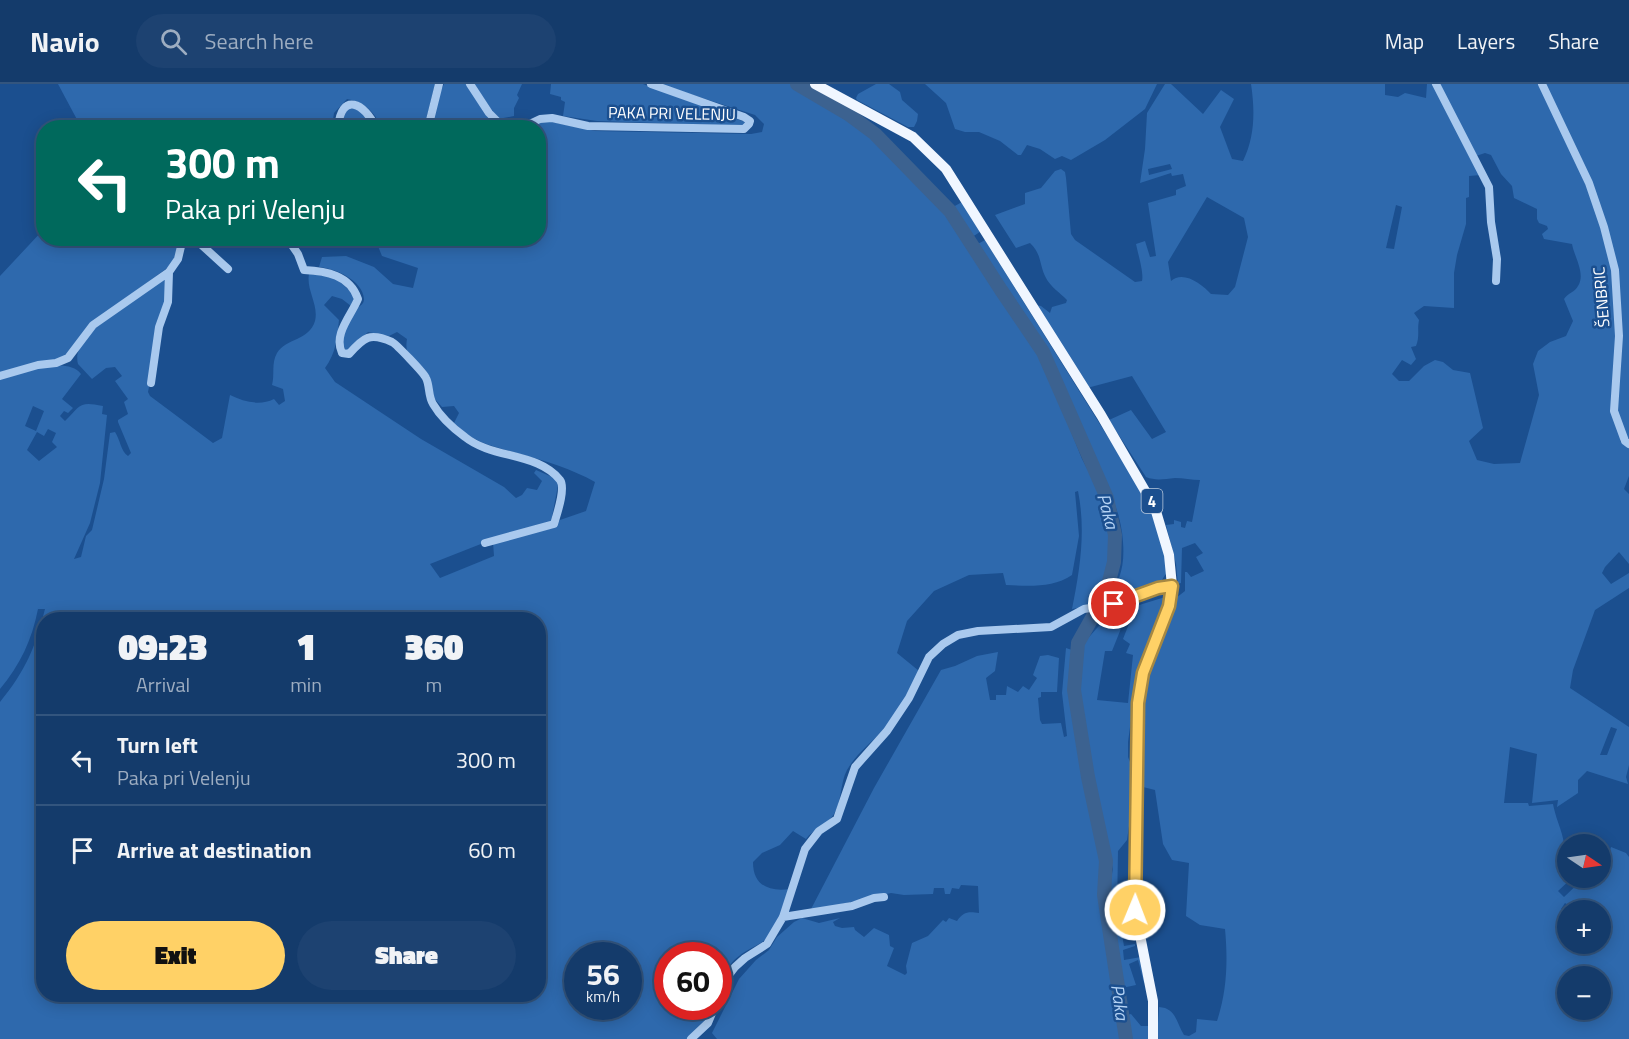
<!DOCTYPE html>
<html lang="en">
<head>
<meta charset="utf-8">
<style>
  body { margin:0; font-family:"Titillium Web",sans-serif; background:#1d4271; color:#f1f3f6; height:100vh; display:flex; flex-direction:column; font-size:22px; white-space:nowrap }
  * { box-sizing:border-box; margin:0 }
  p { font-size:20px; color:#9dadc1 }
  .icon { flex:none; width:33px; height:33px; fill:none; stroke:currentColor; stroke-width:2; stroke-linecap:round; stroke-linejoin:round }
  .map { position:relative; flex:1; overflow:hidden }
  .panel { position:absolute; left:36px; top:528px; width:510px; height:390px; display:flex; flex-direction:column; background:#143b6b; border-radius:24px; box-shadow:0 3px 15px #0003,0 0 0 2px #33557e }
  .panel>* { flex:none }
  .top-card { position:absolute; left:36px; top:36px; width:510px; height:126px; border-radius:24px; box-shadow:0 3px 15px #0003,0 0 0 2px #33557e; background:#00695c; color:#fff; overflow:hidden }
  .needle { width:39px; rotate:103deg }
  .controls { position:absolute; left:1557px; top:750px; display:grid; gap:12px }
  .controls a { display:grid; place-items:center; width:54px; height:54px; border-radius:50%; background:#143b6b; box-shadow:0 3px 15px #0003,0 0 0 2px #33557e; font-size:30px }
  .speed { position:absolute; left:564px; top:858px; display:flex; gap:12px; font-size:30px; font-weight:700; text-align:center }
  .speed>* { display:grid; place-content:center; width:78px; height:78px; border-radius:50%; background:#143b6b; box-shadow:0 3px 15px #0003,0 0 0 2px #33557e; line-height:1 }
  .speed small { font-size:15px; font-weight:400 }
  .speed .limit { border:9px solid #d22; background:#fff; color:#111 }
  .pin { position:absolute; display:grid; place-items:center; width:51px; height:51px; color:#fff; margin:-26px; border:3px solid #fff; border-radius:50%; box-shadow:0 2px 6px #0007 }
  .me { position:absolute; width:66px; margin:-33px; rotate:1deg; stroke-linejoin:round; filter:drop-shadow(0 0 4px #0008) }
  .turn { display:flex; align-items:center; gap:21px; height:126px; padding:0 30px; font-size:27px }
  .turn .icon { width:78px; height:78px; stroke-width:2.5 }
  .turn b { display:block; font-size:42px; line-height:51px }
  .eta { display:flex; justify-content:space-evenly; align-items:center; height:102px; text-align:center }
  .eta b { font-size:36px; font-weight:800; line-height:42px }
  .cta { display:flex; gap:12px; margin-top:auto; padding:12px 30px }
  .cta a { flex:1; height:69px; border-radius:36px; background:#ffd166; color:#111; font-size:24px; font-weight:800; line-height:69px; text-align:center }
  .cta a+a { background:#1d4271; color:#f1f3f6 }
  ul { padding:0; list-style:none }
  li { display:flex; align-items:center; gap:18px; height:90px; padding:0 30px; border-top:2px solid #33557e }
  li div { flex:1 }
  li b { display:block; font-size:22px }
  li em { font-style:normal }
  header { display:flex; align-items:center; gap:36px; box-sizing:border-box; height:84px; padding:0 30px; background:#143b6b; border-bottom:2px solid #33557e }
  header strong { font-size:28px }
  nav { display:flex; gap:33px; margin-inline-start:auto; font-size:21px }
  .search { width:420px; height:54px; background:#1d4271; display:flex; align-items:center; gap:15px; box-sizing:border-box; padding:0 21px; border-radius:33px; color:#9dadc1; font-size:22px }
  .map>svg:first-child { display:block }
  .green { fill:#2e69ad; fill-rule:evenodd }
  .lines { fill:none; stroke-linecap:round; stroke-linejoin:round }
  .river { stroke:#3c6290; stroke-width:14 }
  .minor { stroke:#a9c9ee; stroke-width:8 }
  .major { stroke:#f0f6ff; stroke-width:10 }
  .route-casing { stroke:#a68842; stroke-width:15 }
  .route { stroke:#ffd166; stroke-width:10 }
  .labels { text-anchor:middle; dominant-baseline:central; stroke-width:5; stroke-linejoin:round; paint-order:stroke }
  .shield { fill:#1b4f8f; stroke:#bbcadd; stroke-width:1.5 }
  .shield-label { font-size:15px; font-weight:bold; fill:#fff }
  .street-label { font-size:16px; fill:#fff; stroke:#1b4f8f }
  .water-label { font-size:18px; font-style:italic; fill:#b5d3f5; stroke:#1b4f8f }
</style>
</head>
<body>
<header>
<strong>Navio</strong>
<div class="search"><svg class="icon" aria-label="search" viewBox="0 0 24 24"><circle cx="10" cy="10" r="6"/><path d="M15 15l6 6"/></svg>Search here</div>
<nav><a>Map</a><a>Layers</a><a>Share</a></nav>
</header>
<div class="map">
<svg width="1629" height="955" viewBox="0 0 1629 955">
  <rect width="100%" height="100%" fill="#1b4f8f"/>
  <path class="green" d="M 58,0 L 435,0 L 424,44 L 381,43 C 375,28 363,17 347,15 L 334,29 L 332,43 L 81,43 Z
    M 444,0 L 466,0 L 500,44 L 431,44 L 437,15 Z
    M 474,0 L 522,0 L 517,11 L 519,14 L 514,24 L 514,32 L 498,35 Z
    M 551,0 L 643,0 L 745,38 L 744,42 L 597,37 L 563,32 L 565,18 L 561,16 L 561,13 L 550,10 Z
    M 659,0 L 790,0 L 818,13 L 871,51 L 928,112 L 945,126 L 984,188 L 1022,240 L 1039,268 L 1082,375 L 1107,422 L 1104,426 C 1114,448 1113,475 1105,498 C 1102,506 1098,513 1096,521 L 1072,525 C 1080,485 1086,447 1078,407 L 1075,408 L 1079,452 L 1072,491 C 1053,504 1029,502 1006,501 L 1003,489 L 969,491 L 934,507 L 907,537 L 897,569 L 919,587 C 909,609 897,629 882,647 C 870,660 856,670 847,686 C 840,699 842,717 834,730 C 827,742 813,745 806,755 L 793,747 L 780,761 L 762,769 L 753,778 C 753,801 768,808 790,805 C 784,821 779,840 768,853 C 763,859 755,862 748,866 C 729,877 725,887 719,907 L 718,872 L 668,872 L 668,922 L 713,923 C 709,935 697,946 688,955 L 0,955 L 0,618 C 26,586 35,564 45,525 L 38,525 C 32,556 20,581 0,605 L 0,295 C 19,289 67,271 81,290 L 62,315 L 73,324 L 68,329 L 64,327 L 60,332 L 65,337 C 81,321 79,317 103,322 L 102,330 L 107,331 L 100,399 L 90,439 L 74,475 L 81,473 L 86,452 L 92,446 L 104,395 L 110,349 L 115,348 C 120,355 121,368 128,372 L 131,369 L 118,338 L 118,336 L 128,330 L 124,318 L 128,315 L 115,297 L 122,292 L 115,283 L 106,284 L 92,295 L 78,280 C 69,249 144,208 166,193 L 167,206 L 148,308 L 150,312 L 213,359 L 222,354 L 230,311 C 244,318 260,322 274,315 L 279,321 L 285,317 L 283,305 L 272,301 C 275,290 271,280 277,269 C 286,254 309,257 315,237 C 319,221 306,206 309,190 L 335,193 L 355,212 L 351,222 L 342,215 L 332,212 L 324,221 L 339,236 C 337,255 336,269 325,284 L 335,298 L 421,355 L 504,403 L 516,414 L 522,411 L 527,404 L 537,406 L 542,397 L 534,389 L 536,386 L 559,396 L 551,438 L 491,456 L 430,480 L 440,494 L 494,472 L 493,458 L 553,444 L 560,436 L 586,427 L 595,398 C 572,385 546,377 520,370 C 494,362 474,360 454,339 L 459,329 L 454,322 L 442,323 L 433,313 C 431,305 432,297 428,290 C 420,275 403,278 407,255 L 397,248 L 389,252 L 368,248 L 350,266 L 346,267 L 341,257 C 346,247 349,234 355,226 C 359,222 364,221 364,215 C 363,196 334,184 319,183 L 322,173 L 346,172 L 374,183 L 393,200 L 413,204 L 418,184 L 382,172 L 375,155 L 538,154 L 538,44 L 526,43 L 547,37 L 595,47 L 751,50 L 762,48 L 764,40 L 755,31 ZM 33,322 L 44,327 L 36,347 L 25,342 ZM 48,345 L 56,349 L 52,358 L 57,363 L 39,377 L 27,366 L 37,348 L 44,352 ZM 44,536 L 538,536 L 538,910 L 44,910 ZM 578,872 L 628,872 L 628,922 L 578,922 Z
    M 876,0 L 889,0 L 900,8 L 902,16 L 918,30 L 917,37 L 914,43 L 908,43 L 857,16 L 856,14 L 858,10 Z
    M 925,0 L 1157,0 L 1145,25 L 1105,56 L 1071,76 L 1062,72 L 1055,75 L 1040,65 L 1027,61 L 1021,71 L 1018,71 L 1000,57 L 979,48 L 965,48 L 955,45 L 946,19 Z
    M 1165,0 L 1171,0 L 1203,30 L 1221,6 L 1234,15 L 1220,43 L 1232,75 L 1243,77 C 1255,52 1255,27 1251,0 L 1385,0 L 1385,11 L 1398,13 L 1405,9 L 1426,14 L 1427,0 L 1434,0 L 1481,91 L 1469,92 L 1469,113 L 1466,114 L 1466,140 L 1457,171 L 1454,189 L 1454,224 L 1424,222 L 1414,229 L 1419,236 C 1417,246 1420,252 1416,262 L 1411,263 L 1416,275 L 1411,281 L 1402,276 L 1392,290 L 1399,297 L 1409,297 L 1424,282 L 1435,276 L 1443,278 L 1453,286 L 1470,289 L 1483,344 L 1469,357 L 1477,376 L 1494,380 L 1520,379 L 1539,311 L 1533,280 L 1538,267 L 1550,258 L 1566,252 L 1573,237 L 1564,215 C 1568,209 1575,208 1578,202 C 1586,190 1574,172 1572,160 L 1544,155 L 1542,150 L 1548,145 L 1547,142 L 1539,139 L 1537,135 L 1537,125 L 1514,114 L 1512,102 L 1501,90 L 1491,71 L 1485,69 L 1476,72 L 1439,0 L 1629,0 L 1629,355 L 1625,351 L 1620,357 L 1629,364 L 1629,392 L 1624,405 L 1629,410 L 1629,480 L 1619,468 L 1605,483 L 1602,489 L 1611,500 L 1629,489 L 1629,504 L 1595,526 L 1573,586 L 1570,604 L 1629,643 L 1629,681 L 1626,693 L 1628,700 L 1587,687 L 1578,696 L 1578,709 L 1557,723 L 1558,716 L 1532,719 L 1537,670 L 1510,663 L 1504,719 L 1528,719 L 1529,722 L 1553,720 C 1558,745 1568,753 1563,780 L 1567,784 L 1568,794 L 1572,794 L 1558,807 L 1564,813 L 1584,794 L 1600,794 L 1601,776 L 1607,776 L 1611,763 L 1626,769 L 1629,773 L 1629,955 L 1157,955 L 1159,923 C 1176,924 1176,938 1184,951 L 1189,952 L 1196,948 L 1197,935 L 1217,937 C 1227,907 1228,877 1225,845 L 1200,841 L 1186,832 L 1189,779 L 1172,776 L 1163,760 L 1155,706 L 1143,703 C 1140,668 1137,621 1147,587 C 1155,562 1167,539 1176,514 L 1185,507 L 1185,488 L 1187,488 L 1191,493 L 1204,487 L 1196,473 L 1203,469 L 1195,459 L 1182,464 L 1181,499 L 1178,500 L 1176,480 L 1166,441 L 1174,440 L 1174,436 L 1181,438 L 1181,443 L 1185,444 L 1187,437 L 1192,438 L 1200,396 C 1192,396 1183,394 1175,394 C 1164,395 1156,397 1146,393 L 1109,336 L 1131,326 L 1152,355 L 1166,348 L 1132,292 L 1087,304 L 1036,221 L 1041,222 L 1050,229 L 1052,223 L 1066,219 L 1067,216 C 1060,209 1050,202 1046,194 C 1039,181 1042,170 1030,159 L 1016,164 L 995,131 L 1025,120 L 1025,109 L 1041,104 L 1055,87 L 1061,85 L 1065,88 L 1066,94 L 1071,150 L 1075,156 L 1135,198 L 1142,197 C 1144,189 1138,170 1136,160 L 1145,157 L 1150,173 L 1156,172 L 1148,119 L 1176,111 L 1176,106 L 1186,102 L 1183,90 L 1172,92 L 1171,89 L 1140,99 L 1145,65 L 1147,29 ZM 1170,80 L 1172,85 L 1149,91 L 1148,85 ZM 1207,113 L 1244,134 L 1248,153 L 1235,203 L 1228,211 L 1211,210 C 1202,200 1183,186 1171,197 L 1168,178 ZM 1396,121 L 1402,123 L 1394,165 L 1386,164 ZM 1611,643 L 1617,645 L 1607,671 L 1600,671 ZM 1565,819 L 1571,823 L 1569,826 L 1600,826 L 1601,835 L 1602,833 L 1609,835 L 1605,845 L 1601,844 L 1600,860 L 1568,860 L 1567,829 L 1561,825 ZM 1568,892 L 1600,892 L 1600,926 L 1568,926 Z
    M 355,24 L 363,27 L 373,43 L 340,43 L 347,25 Z
    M 962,118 L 980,148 L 972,153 L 953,123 Z
    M 43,146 L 44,154 L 181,155 L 174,179 L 111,225 L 66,273 L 0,289 L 0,192 Z
    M 985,156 L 1146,414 L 1164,465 L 1167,488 L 1160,499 L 1154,502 L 1107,519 C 1119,497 1125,485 1123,458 C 1121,421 1100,389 1083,357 C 1069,328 1062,296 1047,268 C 1028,230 1001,196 976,161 Z
    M 1162,514 L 1166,514 L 1143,571 L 1135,606 L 1128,658 L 1128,673 L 1132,683 L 1131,728 L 1127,756 L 1118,767 L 1117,827 L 1130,839 L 1132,848 L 1122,851 L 1124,862 L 1135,860 L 1135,862 L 1123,866 L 1124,876 L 1141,873 L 1146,899 L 1144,899 L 1138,876 L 1129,880 L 1136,901 L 1122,904 L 1107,812 L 1113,785 L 1091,695 L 1077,605 L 1082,561 L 1105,535 L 1128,527 L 1112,567 L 1105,567 L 1097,616 L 1128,619 L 1133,571 L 1126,569 L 1130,560 L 1123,555 L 1136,522 Z
    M 1066,564 L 1072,566 C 1067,638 1088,707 1103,777 L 1104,789 L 1099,796 L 1099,804 L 1112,893 L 1123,932 L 1131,930 L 1141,942 L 1149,942 L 1148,955 L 717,955 L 712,949 L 739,895 L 756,876 L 769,866 L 777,853 L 794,838 L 802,834 L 819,839 L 840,834 L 833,838 L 835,842 L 842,844 L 854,843 L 855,846 L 864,853 L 874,844 L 889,851 L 890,862 L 894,864 L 887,882 L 905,891 L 907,889 L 906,882 L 912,859 L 928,852 L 943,836 L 946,838 L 949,834 L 957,837 C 963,828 968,827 979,829 L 978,802 L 961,801 L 959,805 L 952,804 L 950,810 L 945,810 L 944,804 L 934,804 L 933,810 L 904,811 L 891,809 L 810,827 L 874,704 L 941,586 L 955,582 L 977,572 L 998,568 L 995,587 L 986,594 L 990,616 L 996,616 L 996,611 L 1006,611 L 1007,602 L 1018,608 L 1023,602 L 1029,606 L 1037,594 L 1033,591 L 1040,572 L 1048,571 L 1059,574 L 1057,608 L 1041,608 L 1041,613 L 1038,614 L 1040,636 L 1042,640 L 1061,639 L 1064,653 L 1067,652 L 1062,609 Z"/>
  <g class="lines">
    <path class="river" d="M 797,0 L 848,30 L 875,50 L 950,127 L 1001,206 L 1043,268 L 1107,414 L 1115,451 L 1114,478 L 1106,509 L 1078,559 L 1074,606 L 1088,693 L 1106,777 L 1104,811 L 1126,955"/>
    <path class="minor" d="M 470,0 L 489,29 L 504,44
      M 1436,0 L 1489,103 L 1491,138 L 1497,175 L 1496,197
      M 1542,0 L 1589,99 L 1604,143 L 1615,186 L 1619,252 L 1614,327 L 1625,357 L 1629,360
      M 338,44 C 341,7 365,19 376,44
      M 428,44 L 439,0
      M 521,44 L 540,35 L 552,34 L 588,42 L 744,45 L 749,40 L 750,37 L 744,33 L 651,0
      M 287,154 L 298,170 L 304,186 C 326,187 350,191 358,215 C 351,232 333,250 342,269 L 349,270 C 364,253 370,248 392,258 C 396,260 424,289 426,294 C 430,302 428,312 433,320 C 440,332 454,345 465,353 C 492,375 538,368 560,396 C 566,404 557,430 554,440 L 485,459
      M 195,155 L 228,185
      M 0,292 L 38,281 L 56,279 L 68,274 L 93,241 L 169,188 L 178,175 L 183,154
      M 151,299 L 159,243 L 168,218 L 169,188
      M 783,833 L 852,822 L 874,814 L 884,813
      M 718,915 L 728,892 L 735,883 L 745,874 L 767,860 L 783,833 L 805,765 L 819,747 L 837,735 L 855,683 L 887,647 L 909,614 L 929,573 L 943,560 L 958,551 L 978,547 L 1051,543 L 1084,525 L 1114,520 L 1158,504 L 1172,502
      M 691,955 L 708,939 L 715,922"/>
    <path class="major" d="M 815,0 L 913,53 L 946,85 L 1101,331 L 1155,424 L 1169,471 L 1172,502 L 1169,522 L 1143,589 L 1138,619 L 1135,826 L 1153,917 L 1153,955"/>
  </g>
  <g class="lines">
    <g class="route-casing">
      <path id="route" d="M 1114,520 L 1158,504 L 1172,502 L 1169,522 L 1143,589 L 1138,619 L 1135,826"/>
    </g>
    <use href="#route" class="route"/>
  </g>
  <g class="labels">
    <rect class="shield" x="1141.5" y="405" width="21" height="24" rx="4.5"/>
    <g class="shield-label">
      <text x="1152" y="417">4</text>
    </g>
    <g class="street-label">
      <text transform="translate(672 29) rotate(1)">PAKA PRI VELENJU</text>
      <text transform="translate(1601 213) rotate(-95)">ŠENBRIC</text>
    </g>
    <g class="water-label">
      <text transform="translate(1108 427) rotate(75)">Paka</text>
      <text transform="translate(1120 918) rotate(82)">Paka</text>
    </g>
  </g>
</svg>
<div class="controls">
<a><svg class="needle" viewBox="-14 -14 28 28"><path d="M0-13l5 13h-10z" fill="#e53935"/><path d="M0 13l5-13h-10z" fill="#9dadc1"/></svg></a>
<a>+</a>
<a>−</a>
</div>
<div class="speed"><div>56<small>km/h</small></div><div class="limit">60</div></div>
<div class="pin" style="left:1114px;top:520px;background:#d93025"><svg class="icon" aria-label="arrive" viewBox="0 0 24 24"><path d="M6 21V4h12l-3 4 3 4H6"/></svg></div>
<svg class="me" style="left:1135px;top:826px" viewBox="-20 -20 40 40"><circle r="17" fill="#ffd166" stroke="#fff" stroke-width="3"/><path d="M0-11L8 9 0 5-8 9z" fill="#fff"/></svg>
<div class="top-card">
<div class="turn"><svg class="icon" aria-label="left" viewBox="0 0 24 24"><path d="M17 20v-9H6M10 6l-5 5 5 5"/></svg><div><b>300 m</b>Paka pri Velenju</div></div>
</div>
<section class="panel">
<div class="eta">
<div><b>09:23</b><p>Arrival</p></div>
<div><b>1</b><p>min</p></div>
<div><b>360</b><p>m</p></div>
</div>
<ul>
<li><svg class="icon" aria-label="left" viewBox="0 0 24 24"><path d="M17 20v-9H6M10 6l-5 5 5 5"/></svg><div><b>Turn left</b><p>Paka pri Velenju</p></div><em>300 m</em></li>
<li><svg class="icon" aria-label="arrive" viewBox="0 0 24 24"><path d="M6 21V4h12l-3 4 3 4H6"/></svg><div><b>Arrive at destination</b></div><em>60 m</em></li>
</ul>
<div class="cta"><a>Exit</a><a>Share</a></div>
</section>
</div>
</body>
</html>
